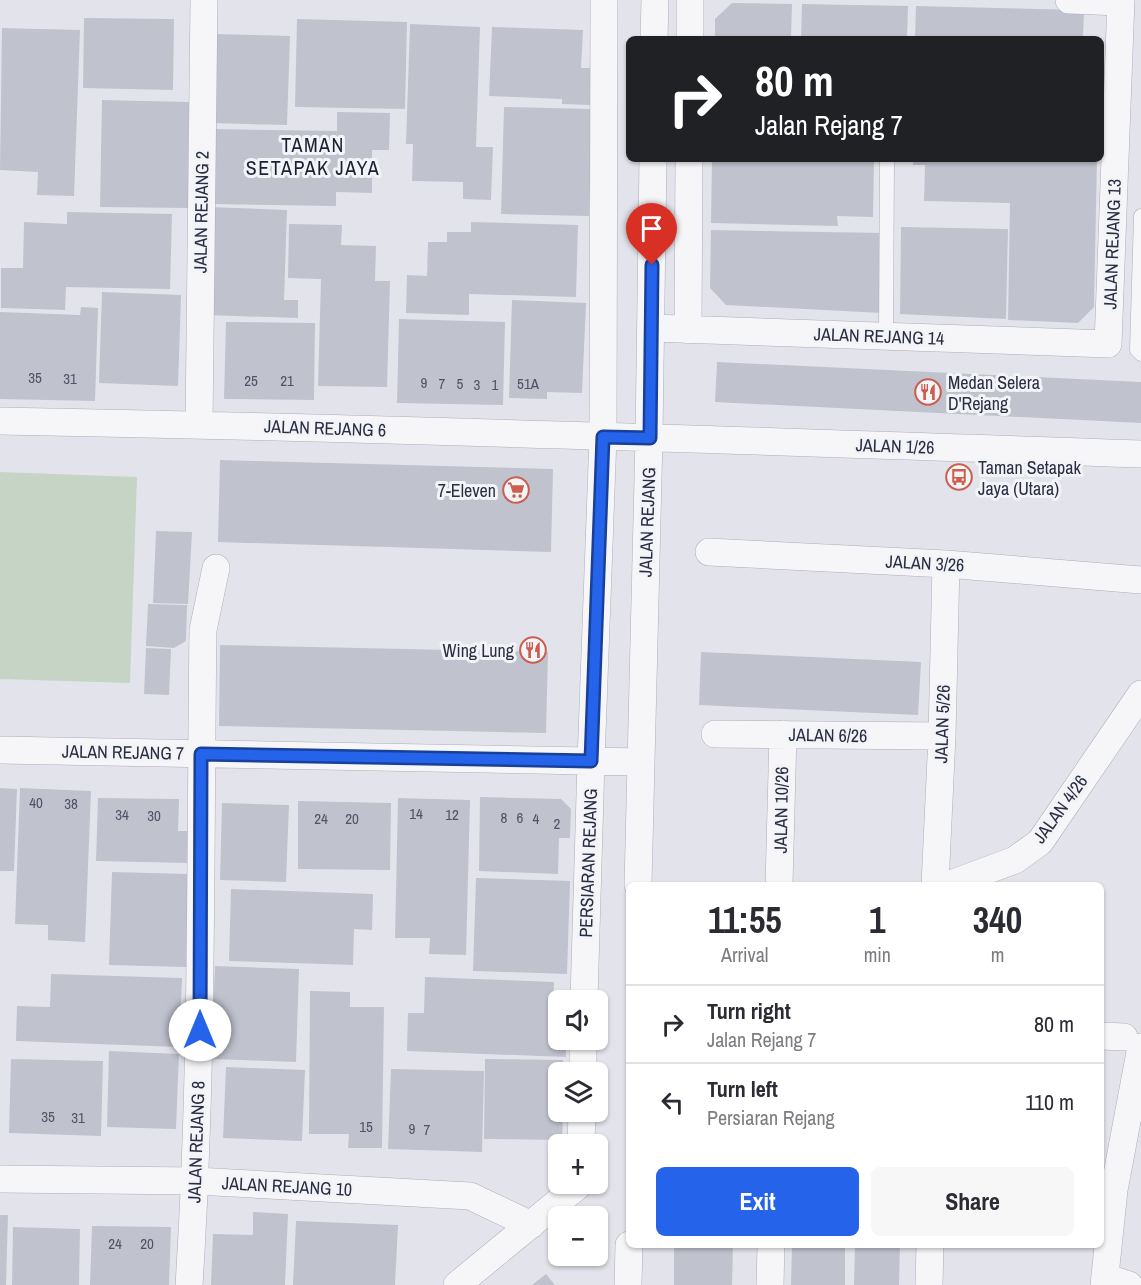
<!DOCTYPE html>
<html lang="en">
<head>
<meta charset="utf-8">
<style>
  body { margin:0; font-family:"Archivo Narrow",sans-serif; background:#f7f7f7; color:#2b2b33; height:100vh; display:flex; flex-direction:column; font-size:22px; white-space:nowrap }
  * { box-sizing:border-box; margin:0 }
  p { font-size:20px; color:#7c7c81 }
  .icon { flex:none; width:33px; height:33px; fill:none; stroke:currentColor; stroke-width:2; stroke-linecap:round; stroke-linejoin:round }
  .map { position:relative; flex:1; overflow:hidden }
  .sheet { position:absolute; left:626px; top:882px; width:478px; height:366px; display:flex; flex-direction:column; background:#fff; border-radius:9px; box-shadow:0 2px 4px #0004 }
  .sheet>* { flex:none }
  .guide { position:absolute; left:626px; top:36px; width:478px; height:126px; border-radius:9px; box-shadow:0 2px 4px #0004; background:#202124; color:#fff; overflow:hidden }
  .tools { position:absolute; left:548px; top:990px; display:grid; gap:12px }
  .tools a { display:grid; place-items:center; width:60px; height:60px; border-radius:9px; background:#fff; box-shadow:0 2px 4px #0004; font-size:30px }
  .pin { position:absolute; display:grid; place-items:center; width:51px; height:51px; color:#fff; margin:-62px -26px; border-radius:50% 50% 50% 0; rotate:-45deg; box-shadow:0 0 6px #0007 }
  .pin .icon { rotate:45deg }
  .me { position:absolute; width:66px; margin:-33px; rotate:0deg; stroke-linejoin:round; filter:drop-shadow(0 0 4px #0008) }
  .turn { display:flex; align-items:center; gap:21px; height:126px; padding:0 30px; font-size:27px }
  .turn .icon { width:78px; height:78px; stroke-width:2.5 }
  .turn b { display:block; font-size:42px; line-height:51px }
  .eta { display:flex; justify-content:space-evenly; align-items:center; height:102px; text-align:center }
  .eta b { font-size:36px; font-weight:700; line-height:42px }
  .primary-button { display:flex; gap:12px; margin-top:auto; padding:12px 30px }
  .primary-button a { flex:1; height:69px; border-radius:9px; background:#2563eb; color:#fff; font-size:24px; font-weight:700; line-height:69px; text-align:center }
  .primary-button a+a { background:#f7f7f7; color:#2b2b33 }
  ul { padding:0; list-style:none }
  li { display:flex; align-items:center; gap:18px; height:78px; padding:0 30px; border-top:2px solid #e1e1e2 }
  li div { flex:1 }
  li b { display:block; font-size:22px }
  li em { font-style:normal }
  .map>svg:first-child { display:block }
  .green { fill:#c5d4c5 }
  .building { fill:#c0c2ce }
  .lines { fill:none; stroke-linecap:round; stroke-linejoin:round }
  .lane-casing { stroke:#acadb9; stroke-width:15 }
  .street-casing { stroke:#acadb9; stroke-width:28 }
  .lane { stroke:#f6f6f9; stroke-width:14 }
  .street { stroke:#f6f6f9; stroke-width:27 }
  .route-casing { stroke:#184099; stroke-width:15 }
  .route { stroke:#2563eb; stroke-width:10 }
  .labels { text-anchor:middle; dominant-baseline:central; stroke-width:6; stroke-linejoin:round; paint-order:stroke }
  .number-label { font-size:15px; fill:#505266 }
  .street-label { font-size:18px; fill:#2b2d43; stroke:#f3f4f8 }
  .poi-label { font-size:18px; fill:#2b2d43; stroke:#f3f4f8; text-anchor:start }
  .neighbourhood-label { font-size:20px; letter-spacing:1.5px; fill:#1d1f34; stroke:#f3f4f8 }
</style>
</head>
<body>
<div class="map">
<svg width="1141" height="1285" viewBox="0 0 1141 1285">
  <rect width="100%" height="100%" fill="#e3e4eb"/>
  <path class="green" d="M 0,472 L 137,477 L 130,683 L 0,679 Z"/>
  <path class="building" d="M 732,3 L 792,4 L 791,39 L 715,39 L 715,19 Z
    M 802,4 L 908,6 L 907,39 L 801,39 Z
    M 916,6 L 1084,10 L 1083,39 L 915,39 Z
    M 84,18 L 174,19 L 173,90 L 83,88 Z
    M 297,19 L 407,22 L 405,109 L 295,107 Z
    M 410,24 L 480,27 L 476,147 L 493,147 L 491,200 L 463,199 L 463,182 L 412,181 L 413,144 L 406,144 Z
    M 492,27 L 583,30 L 581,68 L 592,68 L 591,105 L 562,104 L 562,99 L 489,96 Z
    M 2,28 L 80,30 L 74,196 L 37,195 L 38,172 L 0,170 Z
    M 214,34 L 290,36 L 287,125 L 211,123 Z
    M 102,100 L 189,102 L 188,208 L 100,207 Z
    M 504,107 L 592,109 L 589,216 L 501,214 Z
    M 337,112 L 390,113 L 389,150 L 372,150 L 372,193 L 336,192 L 336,206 L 209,204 L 210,129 L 337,131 Z
    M 712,159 L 874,159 L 873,217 L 837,216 L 838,226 L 711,223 Z
    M 913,159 L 1097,159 L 1094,307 L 1078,323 L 1008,320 L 1010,203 L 924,201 L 925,165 L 913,165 Z
    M 209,207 L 287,210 L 284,300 L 298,300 L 298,318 L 205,315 Z
    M 67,212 L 172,214 L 170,289 L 66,287 L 65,310 L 1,308 L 1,268 L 23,268 L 24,222 L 67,224 Z
    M 471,222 L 578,225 L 576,297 L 469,294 L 469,315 L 406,313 L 407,275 L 427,276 L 428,242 L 447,242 L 447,232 L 471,232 Z
    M 289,224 L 342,225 L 341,245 L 376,246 L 375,281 L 390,281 L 387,387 L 318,386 L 321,279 L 288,278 Z
    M 901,227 L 1008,229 L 1006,319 L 900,314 Z
    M 711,230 L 884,233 L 882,313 L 726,305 L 710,288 Z
    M 102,292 L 181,295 L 178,386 L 99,383 Z
    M 512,300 L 586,303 L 582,393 L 547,392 L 547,399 L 509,398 Z
    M 81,307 L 98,308 L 95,401 L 0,399 L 0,312 L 80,315 Z
    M 399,319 L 505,322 L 503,405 L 397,403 Z
    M 226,322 L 315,323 L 314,400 L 224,399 Z
    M 717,362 L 1141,382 L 1141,423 L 715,402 Z
    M 220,460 L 553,469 L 551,552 L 218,542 Z
    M 156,531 L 192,532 L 188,604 L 153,603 Z
    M 148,604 L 187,605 L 186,641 L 174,648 L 146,646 Z
    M 220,645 L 548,652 L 546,733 L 219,726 Z
    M 146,648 L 171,649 L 169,695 L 144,694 Z
    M 701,652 L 921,662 L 918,715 L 699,705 Z
    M 0,788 L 17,789 L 14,871 L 0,871 Z
    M 20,788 L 91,791 L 85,942 L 48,940 L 48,925 L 15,924 Z
    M 480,797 L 561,799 L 571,809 L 570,838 L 559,838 L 558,874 L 479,871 Z
    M 98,798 L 179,799 L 178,831 L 189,831 L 189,863 L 96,861 Z
    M 398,798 L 470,800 L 466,955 L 429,954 L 430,938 L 395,938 Z
    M 298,801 L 391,803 L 390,870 L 298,869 Z
    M 222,803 L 289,805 L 286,882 L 220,880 Z
    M 112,872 L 188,874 L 186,967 L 109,965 Z
    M 476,878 L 570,881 L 567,974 L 473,971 Z
    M 231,889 L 373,894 L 372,930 L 354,929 L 353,965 L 229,961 Z
    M 215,966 L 299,969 L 296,1062 L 211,1059 Z
    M 51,974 L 182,978 L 179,1047 L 16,1041 L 17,1006 L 50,1007 Z
    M 425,977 L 554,982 L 553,1018 L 558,1018 L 558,1040 L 566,1040 L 566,1057 L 407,1051 L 408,1013 L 424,1013 Z
    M 310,991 L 350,992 L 350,1007 L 384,1007 L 382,1148 L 348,1148 L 349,1134 L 309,1134 Z
    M 109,1051 L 179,1054 L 176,1129 L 107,1127 Z
    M 11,1059 L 103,1061 L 101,1136 L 9,1133 Z
    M 485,1059 L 563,1060 L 563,1072 L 558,1072 L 558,1112 L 563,1112 L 562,1140 L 484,1139 Z
    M 226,1067 L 305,1070 L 302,1141 L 223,1138 Z
    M 391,1069 L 484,1071 L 482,1152 L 388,1149 Z
    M 253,1212 L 288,1214 L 285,1285 L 211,1285 L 213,1234 L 253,1235 Z
    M 0,1215 L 8,1215 L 6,1285 L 0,1285 Z
    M 296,1221 L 398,1225 L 395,1285 L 293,1285 Z
    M 92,1226 L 171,1227 L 169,1285 L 90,1285 Z
    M 13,1227 L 80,1229 L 79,1285 L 12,1285 Z
    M 674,1245 L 733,1245 L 732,1285 L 674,1285 Z
    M 792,1245 L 845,1245 L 845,1285 L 791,1285 Z
    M 855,1245 L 900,1245 L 899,1285 L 854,1285 Z
    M 546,1274 L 555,1285 L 532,1285 Z"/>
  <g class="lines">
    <g class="lane-casing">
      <path id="lane" d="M 1141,216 L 1137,350 L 1141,354
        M 886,336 L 887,159"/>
    </g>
    <g class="street-casing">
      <path id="street" d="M 1069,0 L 1121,2
        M 654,39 L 655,0
        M 690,39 L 690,0
        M 651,328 L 1108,344 L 1121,0
        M 688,330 L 689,159
        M 0,421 C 380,428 761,441 1141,454
        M 199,425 L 204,0
        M 709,552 L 946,564 L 1141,580
        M 715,734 L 942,736
        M 0,750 L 641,762
        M 638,885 L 649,438 L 653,159
        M 779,885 L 783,734
        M 935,885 L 942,736 L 946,564
        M 948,885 L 1015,860 L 1040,842 L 1141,694
        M 584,1000 L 591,761 L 603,437 L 604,0
        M 1101,1036 L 1124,1037
        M 583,1072 L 583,1040
        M 581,1144 L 582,1112
        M 0,1179 L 196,1181 L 470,1196 L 531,1225
        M 1105,1277 L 1129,1285
        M 189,1285 C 203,1067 200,848 203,630 L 216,568
        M 457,1285 L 580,1184
        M 628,1285 L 629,1245
        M 770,1285 L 771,1245
        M 929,1285 L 930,1245
        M 1104,1285 L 1114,1190 L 1141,1047"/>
    </g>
    <use href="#lane" class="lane"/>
    <use href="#street" class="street"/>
  </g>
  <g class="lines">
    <g class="route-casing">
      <path id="route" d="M 200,1030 L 201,754 L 591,761 L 603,437 L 650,438 L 652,265"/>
    </g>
    <use href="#route" class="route"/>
  </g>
  <defs>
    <g id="restaurant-ring" transform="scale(1.35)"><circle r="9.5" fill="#f3f4f8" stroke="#cb5e4d" stroke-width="1.5"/><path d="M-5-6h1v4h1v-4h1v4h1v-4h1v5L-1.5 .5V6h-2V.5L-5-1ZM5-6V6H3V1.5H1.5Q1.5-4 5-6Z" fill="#cb5e4d"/></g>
    <g id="bus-ring" transform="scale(1.35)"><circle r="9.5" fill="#f3f4f8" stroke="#cb5e4d" stroke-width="1.5"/><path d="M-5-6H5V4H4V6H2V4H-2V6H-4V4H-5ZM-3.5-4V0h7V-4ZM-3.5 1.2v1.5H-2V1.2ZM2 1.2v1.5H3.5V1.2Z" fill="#cb5e4d"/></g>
    <g id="supermarket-ring" transform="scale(1.35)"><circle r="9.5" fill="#f3f4f8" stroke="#cb5e4d" stroke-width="1.5"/><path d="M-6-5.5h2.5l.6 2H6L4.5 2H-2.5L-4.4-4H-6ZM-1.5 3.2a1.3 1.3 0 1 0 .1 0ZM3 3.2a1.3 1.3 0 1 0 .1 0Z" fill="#cb5e4d"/></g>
  </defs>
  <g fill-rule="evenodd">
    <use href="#restaurant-ring" x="928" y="392"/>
    <use href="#bus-ring" x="959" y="477"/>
    <use href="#supermarket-ring" x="516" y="490"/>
    <use href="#restaurant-ring" x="533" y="650"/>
  </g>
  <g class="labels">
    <g class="number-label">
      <text x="35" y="377">35</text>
      <text x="70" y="378">31</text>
      <text x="251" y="380">25</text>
      <text x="287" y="380">21</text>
      <text x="424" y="382">9</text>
      <text x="442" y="383">7</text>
      <text x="460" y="383">5</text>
      <text x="528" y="383">51A</text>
      <text x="477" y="384">3</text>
      <text x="495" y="384">1</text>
      <text x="36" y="802">40</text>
      <text x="71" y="803">38</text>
      <text x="416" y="813">14</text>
      <text x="122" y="814">34</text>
      <text x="452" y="814">12</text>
      <text x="154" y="815">30</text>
      <text x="504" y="817">8</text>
      <text x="520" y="817">6</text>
      <text x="321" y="818">24</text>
      <text x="352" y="818">20</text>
      <text x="536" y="818">4</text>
      <text x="557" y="823">2</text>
      <text x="48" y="1116">35</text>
      <text x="78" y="1117">31</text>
      <text x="366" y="1126">15</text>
      <text x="412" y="1128">9</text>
      <text x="427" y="1129">7</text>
      <text x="115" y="1243">24</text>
      <text x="147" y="1243">20</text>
    </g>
    <g class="street-label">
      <text transform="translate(201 212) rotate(-89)">JALAN REJANG 2</text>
      <text transform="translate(1112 244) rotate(-88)">JALAN REJANG 13</text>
      <text transform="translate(879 336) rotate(2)">JALAN REJANG 14</text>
      <text transform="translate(325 428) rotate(2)">JALAN REJANG 6</text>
      <text transform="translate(895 446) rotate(2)">JALAN 1/26</text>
      <text transform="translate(647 522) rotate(-88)">JALAN REJANG</text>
      <text transform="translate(925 563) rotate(3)">JALAN 3/26</text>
      <text transform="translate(942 724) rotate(-88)">JALAN 5/26</text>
      <text transform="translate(828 735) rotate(1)">JALAN 6/26</text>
      <text transform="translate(123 752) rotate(1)">JALAN REJANG 7</text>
      <text transform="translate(1060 809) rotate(-54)">JALAN 4/26</text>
      <text transform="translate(781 810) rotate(-89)">JALAN 10/26</text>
      <text transform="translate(588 863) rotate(-88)">PERSIARAN REJANG</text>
      <text transform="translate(196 1142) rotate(-88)">JALAN REJANG 8</text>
      <text transform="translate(287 1186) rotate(3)">JALAN REJANG 10</text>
    </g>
    <g class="poi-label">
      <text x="948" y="382">Medan Selera<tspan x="948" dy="21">D'Rejang</tspan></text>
      <text x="978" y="467">Taman Setapak<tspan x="978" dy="21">Jaya (Utara)</tspan></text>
      <text x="496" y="490" text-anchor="end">7-Eleven</text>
      <text x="514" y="650" text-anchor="end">Wing Lung</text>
    </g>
    <g class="neighbourhood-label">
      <text x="313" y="144">TAMAN<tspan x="313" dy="23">SETAPAK JAYA</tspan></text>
    </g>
  </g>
</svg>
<div class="tools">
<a><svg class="icon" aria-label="sound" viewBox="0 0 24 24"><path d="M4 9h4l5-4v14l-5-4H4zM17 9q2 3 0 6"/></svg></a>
<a><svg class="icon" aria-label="layers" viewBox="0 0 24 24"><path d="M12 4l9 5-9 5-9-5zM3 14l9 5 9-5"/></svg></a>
<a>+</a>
<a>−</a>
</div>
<div class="pin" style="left:652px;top:265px;background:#d93025"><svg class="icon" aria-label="arrive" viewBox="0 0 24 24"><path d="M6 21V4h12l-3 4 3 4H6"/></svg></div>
<svg class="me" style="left:200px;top:1030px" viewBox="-20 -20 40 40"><circle r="19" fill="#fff"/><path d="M0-13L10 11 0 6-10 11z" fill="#2563eb"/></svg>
<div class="guide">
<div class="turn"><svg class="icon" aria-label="right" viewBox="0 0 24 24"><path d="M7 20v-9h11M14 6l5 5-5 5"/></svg><div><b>80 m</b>Jalan Rejang 7</div></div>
</div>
<section class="sheet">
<div class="eta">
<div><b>11:55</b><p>Arrival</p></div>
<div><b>1</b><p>min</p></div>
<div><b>340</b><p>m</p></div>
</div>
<ul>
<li><svg class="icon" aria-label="right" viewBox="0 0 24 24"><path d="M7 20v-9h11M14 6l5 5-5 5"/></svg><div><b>Turn right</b><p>Jalan Rejang 7</p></div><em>80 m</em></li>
<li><svg class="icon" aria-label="left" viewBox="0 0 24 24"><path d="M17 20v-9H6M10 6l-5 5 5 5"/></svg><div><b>Turn left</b><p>Persiaran Rejang</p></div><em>110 m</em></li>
</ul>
<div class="primary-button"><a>Exit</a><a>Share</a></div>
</section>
</div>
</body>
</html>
